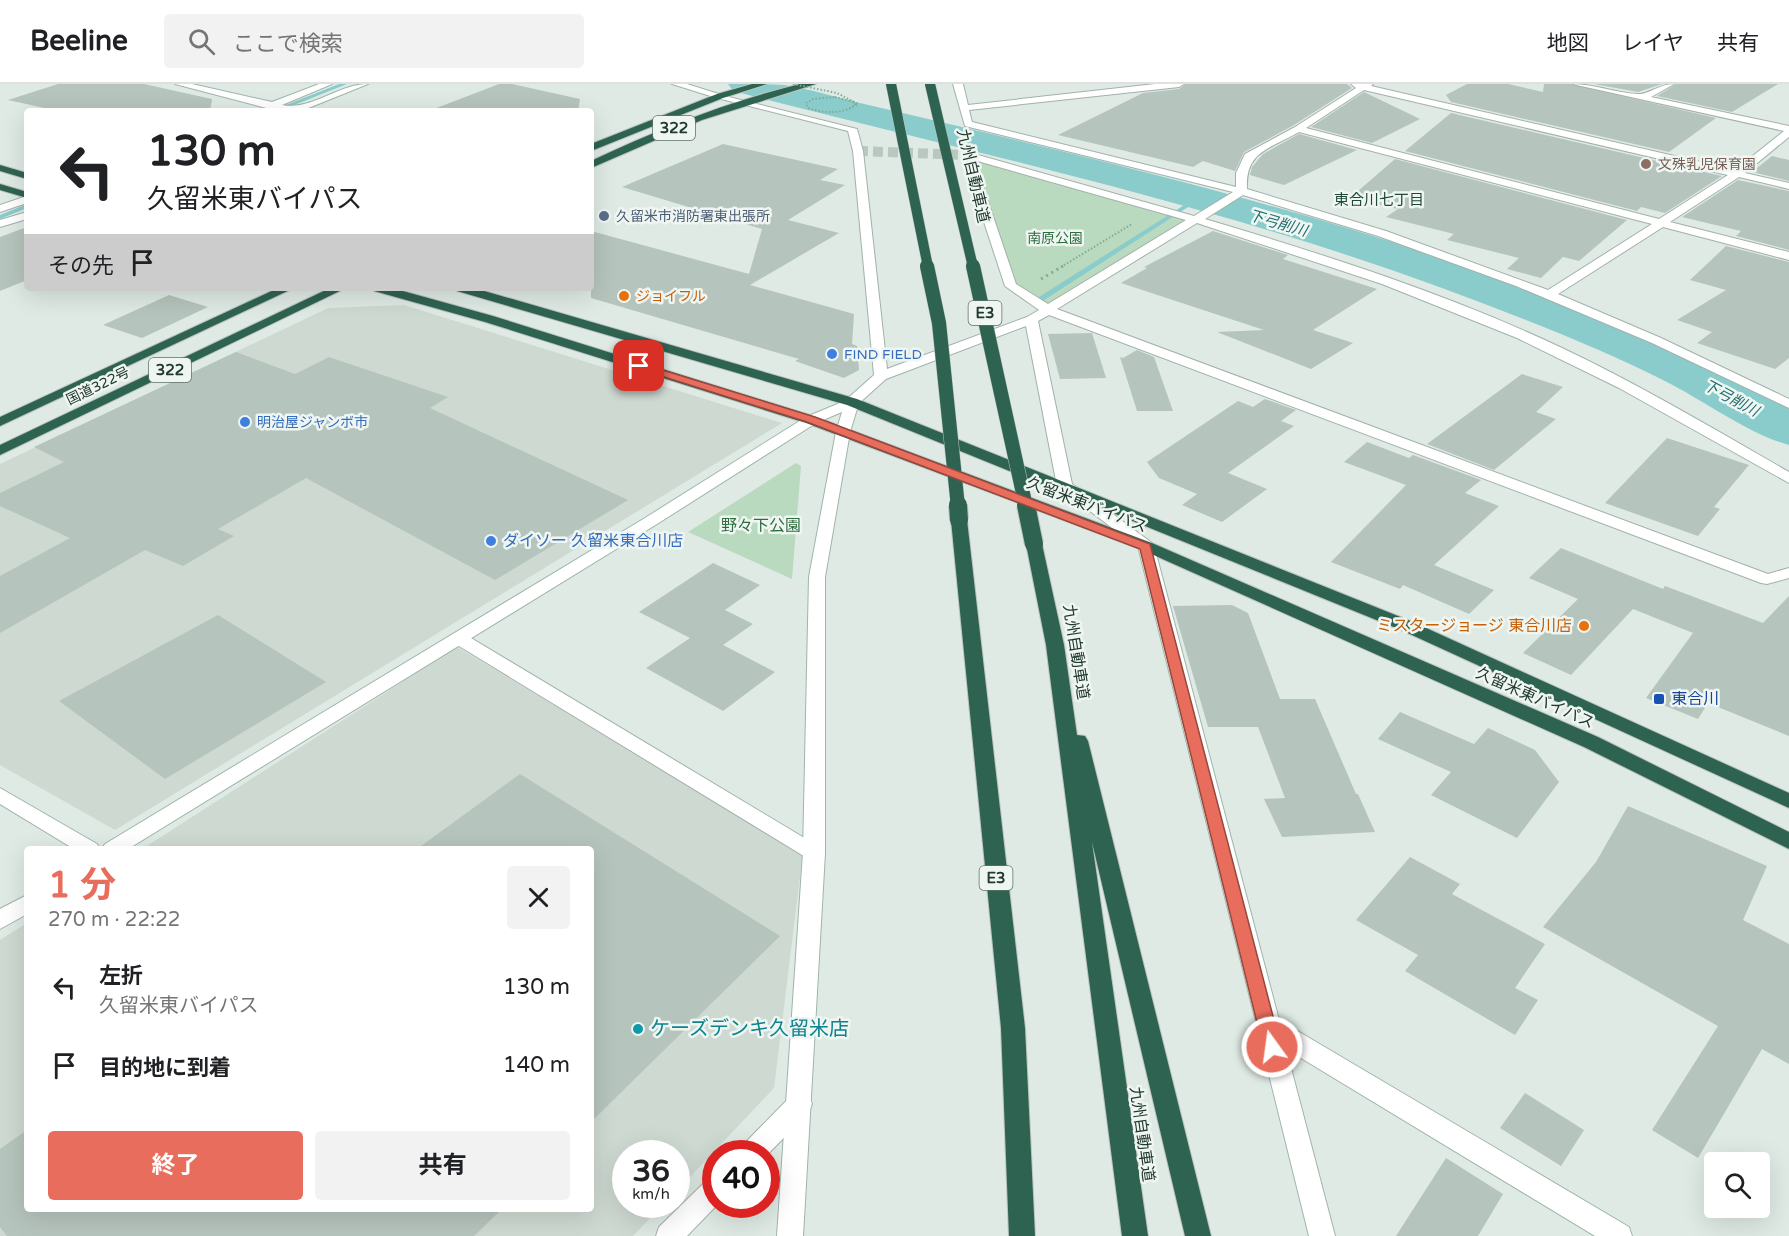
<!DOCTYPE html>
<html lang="ja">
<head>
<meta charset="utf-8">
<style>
  body { margin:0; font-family:"Varela Round","Noto Sans JP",sans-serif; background:#f2f2f2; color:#202124; height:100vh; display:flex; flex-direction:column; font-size:22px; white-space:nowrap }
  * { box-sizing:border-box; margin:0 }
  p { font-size:20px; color:#757577 }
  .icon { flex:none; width:33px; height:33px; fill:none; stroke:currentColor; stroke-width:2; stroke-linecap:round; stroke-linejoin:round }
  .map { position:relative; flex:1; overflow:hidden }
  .panel { position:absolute; left:24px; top:762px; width:570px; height:366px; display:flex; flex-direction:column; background:#fff; border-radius:6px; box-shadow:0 6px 24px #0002 }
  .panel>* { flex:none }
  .banner { position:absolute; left:24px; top:24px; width:570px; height:183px; border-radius:6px; box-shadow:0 6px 24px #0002; background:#fff; color:#202124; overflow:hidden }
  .buttons { position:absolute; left:1704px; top:1068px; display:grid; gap:12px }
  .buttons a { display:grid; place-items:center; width:66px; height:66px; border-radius:6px; background:#fff; box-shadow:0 6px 24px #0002; font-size:30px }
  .speed { position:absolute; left:612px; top:1056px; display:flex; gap:12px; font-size:30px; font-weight:700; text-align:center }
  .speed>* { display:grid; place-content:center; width:78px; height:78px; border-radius:50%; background:#fff; box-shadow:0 6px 24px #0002; line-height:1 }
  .speed small { font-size:15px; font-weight:400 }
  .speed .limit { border:9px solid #d22; background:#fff; color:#111 }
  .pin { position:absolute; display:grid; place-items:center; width:51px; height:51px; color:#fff; margin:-26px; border-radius:12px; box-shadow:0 3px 9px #0006 }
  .me { position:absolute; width:66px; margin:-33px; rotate:346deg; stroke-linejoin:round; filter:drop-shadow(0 0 4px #0008) }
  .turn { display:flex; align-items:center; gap:21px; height:126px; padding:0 24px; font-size:27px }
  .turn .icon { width:78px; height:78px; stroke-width:2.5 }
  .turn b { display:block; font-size:42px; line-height:51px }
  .then { display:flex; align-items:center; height:57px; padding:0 24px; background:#0003; gap:12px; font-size:22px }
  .round { display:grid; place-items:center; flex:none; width:63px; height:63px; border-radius:6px; background:#f2f2f2 }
  .head { display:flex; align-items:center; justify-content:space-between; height:102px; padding:0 24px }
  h1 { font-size:36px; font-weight:700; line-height:45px; color:#e96d5d }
  .primary-button { display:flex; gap:12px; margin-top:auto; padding:12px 24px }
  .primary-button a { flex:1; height:69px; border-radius:6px; background:#e96d5d; color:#fff; font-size:24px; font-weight:700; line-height:69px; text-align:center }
  .primary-button a+a { background:#f2f2f2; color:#202124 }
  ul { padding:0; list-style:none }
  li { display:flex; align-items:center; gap:18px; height:78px; padding:0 24px }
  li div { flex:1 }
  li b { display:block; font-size:22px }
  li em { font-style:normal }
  header { display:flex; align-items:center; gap:36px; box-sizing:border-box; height:84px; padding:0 30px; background:#fff; border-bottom:2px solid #e0e0e0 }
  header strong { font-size:28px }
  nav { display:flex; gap:33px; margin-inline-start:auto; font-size:21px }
  .search { width:420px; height:54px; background:#f2f2f2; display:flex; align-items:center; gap:15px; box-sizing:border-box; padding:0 21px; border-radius:6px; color:#757577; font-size:22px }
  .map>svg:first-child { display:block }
  .built { fill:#ced9d2 }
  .green { fill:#b9dabe }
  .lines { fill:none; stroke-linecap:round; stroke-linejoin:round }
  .stream { fill:#8acbcc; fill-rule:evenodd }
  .river { fill:#8acbcc; fill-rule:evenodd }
  .building { fill:#b5c4bc }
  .street-tunnel { stroke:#b9c7c0; stroke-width:10; stroke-dasharray:10 5; stroke-linecap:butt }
  .street-casing { stroke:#a2b1aa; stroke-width:2 }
  .secondary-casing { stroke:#9fb5aa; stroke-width:2 }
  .highway-casing { stroke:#bcc4c1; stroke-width:2 }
  .path-far1 { stroke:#81ab99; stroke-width:2; stroke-dasharray:1.5 2; stroke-linecap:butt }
  .path { stroke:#81ab99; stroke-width:3; stroke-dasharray:2 4; stroke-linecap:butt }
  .street { fill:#fff; fill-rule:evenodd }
  .secondary { fill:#fff; fill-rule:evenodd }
  .highway { fill:#2f6351; fill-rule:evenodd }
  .highway-bridge-far2-casing { stroke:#bcc4c1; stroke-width:11; stroke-linecap:butt }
  .highway-bridge-far1-casing { stroke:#bcc4c1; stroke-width:15; stroke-linecap:butt }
  .highway-bridge-casing { stroke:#bcc4c1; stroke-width:20; stroke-linecap:butt }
  .path-bridge { stroke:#81ab99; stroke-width:2; stroke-dasharray:1.5 2; stroke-linecap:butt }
  .highway-bridge-far2 { stroke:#2f6351; stroke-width:10 }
  .highway-bridge-far1 { stroke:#2f6351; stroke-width:14 }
  .highway-bridge { stroke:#2f6351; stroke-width:18 }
  .route { fill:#e96d5d; stroke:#97473c; stroke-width:1.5 }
  .education-dot { fill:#8d6e63; stroke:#eff6f2; stroke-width:2 }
  .service-dot { fill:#5c6f8a; stroke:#eff6f2; stroke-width:2 }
  .food-dot { fill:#e8710a; stroke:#eff6f2; stroke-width:2 }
  .shop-dot { fill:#3f7fe0; stroke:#eff6f2; stroke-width:2 }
  .transit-dot { fill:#1a4fb4; stroke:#eff6f2; stroke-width:2 }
  .culture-dot { fill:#0f9aa8; stroke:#eff6f2; stroke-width:2 }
  .labels { text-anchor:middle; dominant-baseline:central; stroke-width:5; stroke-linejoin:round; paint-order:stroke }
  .far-education-label { font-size:14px; fill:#785e54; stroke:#eff6f2; text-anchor:start }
  .far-service-label { font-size:14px; fill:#4e5e75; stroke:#eff6f2; text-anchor:start }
  .far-park-label { font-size:14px; fill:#2e6d3e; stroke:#eff6f2 }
  .far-food-label { font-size:14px; fill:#c56008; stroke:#eff6f2; text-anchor:start }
  .far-shop-label { font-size:14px; fill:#366cbe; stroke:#eff6f2; text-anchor:start }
  .far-street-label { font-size:14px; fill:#21392f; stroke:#eff6f2 }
  .shield { fill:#eff6f2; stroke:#5f726a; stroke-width:1.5 }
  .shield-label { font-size:15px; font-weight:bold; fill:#21392f }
  .far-neighbourhood-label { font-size:15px; fill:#1f4939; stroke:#eff6f2 }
  .far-water-label { font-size:15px; font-style:italic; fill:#206d70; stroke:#eff6f2 }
  .street-label { font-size:16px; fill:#21392f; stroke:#eff6f2 }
  .park-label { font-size:16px; fill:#2e6d3e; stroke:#eff6f2 }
  .shop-label { font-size:16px; fill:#366cbe; stroke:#eff6f2; text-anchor:start }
  .food-label { font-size:16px; fill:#c56008; stroke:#eff6f2; text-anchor:end }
  .transit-label { font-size:16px; fill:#164399; stroke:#eff6f2; text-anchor:start }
  .near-culture-label { font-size:20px; fill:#0d838f; stroke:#eff6f2; text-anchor:start }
</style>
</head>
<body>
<header>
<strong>Beeline</strong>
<div class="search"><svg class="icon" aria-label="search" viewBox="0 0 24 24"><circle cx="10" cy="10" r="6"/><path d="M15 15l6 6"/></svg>ここで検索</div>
<nav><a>地図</a><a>レイヤ</a><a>共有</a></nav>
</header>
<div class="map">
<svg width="1789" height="1152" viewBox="0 0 1789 1152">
  <rect width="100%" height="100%" fill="#dfeae4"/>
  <path class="built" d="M 404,221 L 782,339 L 115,746 L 0,681 L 0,380 L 328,224 Z
    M 457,563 L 803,769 L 774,1004 L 677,1107 L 676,1070 L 626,1070 L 626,1120 L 663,1121 L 633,1152 L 0,1152 L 0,856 L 27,839 L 27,1125 L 591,1125 L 591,765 L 142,765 Z"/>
  <path class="green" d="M 967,71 L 1197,134 L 1048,226 L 1011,202 Z
    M 796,379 L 801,382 L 792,495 L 688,448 Z"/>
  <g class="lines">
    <path class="stream" d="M 339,0 L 347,0 L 279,27 L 271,27 Z
      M 1197,113 L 1202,114 L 1038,220 L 1031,218 Z
      M 27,120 L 27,124 L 0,135 L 0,131 Z"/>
    <path class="river" d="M 728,0 C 746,0 766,0 784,1 C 810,5 835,13 860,19 C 910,31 959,42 1008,54 C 1271,118 1552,191 1789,325 L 1789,361 C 1750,351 1703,316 1665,297 C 1593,261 1517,232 1442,204 C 1211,119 970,68 733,7 Z"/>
  </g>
  <path class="building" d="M 58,0 L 144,0 L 212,15 L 210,27 L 58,27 L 8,16 Z
    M 499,0 L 512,0 L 580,15 L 578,27 L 435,27 L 434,25 Z
    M 1186,0 L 1347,0 L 1352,4 L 1294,41 L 1244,68 L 1235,87 L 1203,77 L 1193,83 L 1058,51 L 1143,9 L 1179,5 Z
    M 1467,0 L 1508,0 L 1543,8 L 1544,0 L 1570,0 L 1716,34 L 1669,68 L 1451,18 L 1446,11 Z
    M 1594,0 L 1662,0 L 1638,8 Z
    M 1676,0 L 1778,0 L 1732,28 L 1657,12 Z
    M 1364,8 L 1420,35 L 1372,59 L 1311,43 Z
    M 1451,29 L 1657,77 L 1722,92 L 1665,129 L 1641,123 L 1637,127 L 1405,67 Z
    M 1299,50 L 1357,66 L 1284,101 L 1250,91 L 1252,83 L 1263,70 Z
    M 723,60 L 838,85 L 820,96 L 845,101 L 788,136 L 839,149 L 750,201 L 854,230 L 852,260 L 857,262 L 859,286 L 844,294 L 795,277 L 799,275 L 591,214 L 591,147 L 749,190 L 762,145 L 622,103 Z
    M 1772,72 L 1789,76 L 1789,97 L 1752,88 Z
    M 1395,75 L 1627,136 L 1579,177 L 1563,173 L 1541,194 L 1507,185 L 1519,174 L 1447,156 L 1454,150 L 1386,133 L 1398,125 L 1350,114 Z
    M 1738,96 L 1789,107 L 1789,166 L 1736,152 L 1741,147 L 1682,133 Z
    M 27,143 L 27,196 L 0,207 L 0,153 Z
    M 1213,147 L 1288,171 L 1283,175 L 1377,205 L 1313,246 L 1353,259 L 1311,285 L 1217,248 L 1264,246 L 1121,199 L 1147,184 L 1144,183 Z
    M 1726,162 L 1789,178 L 1789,274 L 1775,285 L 1697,259 L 1712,248 L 1677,236 L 1726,206 L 1690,196 Z
    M 169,211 L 208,223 L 142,254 L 103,241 Z
    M 1092,249 L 1106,294 L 1060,295 L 1048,250 Z
    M 1137,266 L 1154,273 L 1173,327 L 1137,327 L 1120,273 L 1123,274 Z
    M 236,268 L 295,290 L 329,273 L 448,313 L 430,324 L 628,416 L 495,496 L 306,394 L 218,445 L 234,452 L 183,482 L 145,466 L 0,549 L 0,492 L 70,454 L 0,422 L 0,409 L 64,378 L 34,363 Z
    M 1522,290 L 1563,303 L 1536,328 L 1556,335 L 1494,386 L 1427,360 Z
    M 1265,315 L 1296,326 L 1281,337 L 1294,342 L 1228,389 L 1267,405 L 1222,438 L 1182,421 L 1197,410 L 1159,394 L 1147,378 L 1238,317 L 1253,323 Z
    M 1667,354 L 1749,381 L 1714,423 L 1720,425 L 1698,452 L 1605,419 Z
    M 1367,358 L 1409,374 L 1413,371 L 1481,396 L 1465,409 L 1499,422 L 1434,481 L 1494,506 L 1469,530 L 1403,501 L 1400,505 L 1331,478 L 1406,401 L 1344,378 Z
    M 1561,464 L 1663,505 L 1665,502 L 1763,539 L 1789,512 L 1789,652 L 1708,619 L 1698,635 L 1646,614 L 1693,549 L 1633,525 L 1571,591 L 1523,569 L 1578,515 L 1529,494 Z
    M 713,479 L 760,501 L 725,526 L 753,540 L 723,561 L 775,588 L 723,627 L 646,584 L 690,554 L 639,528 Z
    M 1232,521 L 1248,529 L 1280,615 L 1315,615 L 1356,710 L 1358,710 L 1375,748 L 1282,753 L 1264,715 L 1285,714 L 1258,643 L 1208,643 L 1173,522 Z
    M 218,531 L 326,598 L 165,695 L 59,617 Z
    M 1400,628 L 1474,660 L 1488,644 L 1535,666 L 1559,698 L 1517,754 L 1431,711 L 1451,688 L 1378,655 Z
    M 520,690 L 780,852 L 591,1038 L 591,765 L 417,765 Z
    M 1628,722 L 1767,782 L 1743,836 L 1789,860 L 1789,980 L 1762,965 L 1698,1074 L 1652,1046 L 1718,942 L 1543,843 L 1596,778 Z
    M 1410,773 L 1460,800 L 1452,810 L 1545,860 L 1515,904 L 1538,916 L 1515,951 L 1405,887 L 1418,871 L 1356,836 Z
    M 1525,1009 L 1584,1046 L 1561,1082 L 1500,1044 Z
    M 27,1046 L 27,1125 L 502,1125 L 474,1152 L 7,1152 L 0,1143 L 0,1065 Z
    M 1446,1074 L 1503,1110 L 1478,1152 L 1396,1152 Z"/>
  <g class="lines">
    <path class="street-tunnel" d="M 858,67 L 967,71"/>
    <g class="street-casing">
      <path id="street" d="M 953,0 L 963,0 L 968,21 L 1155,0 L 1184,0 L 1179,3 L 969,26 L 972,38 L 1236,103 L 1236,89 L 1245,70 L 1295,43 L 1356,4 L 1351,0 L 1373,0 L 1371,2 L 1735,86 L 1784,47 L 1572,0 C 1595,0 1616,9 1638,10 C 1648,11 1659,0 1674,0 L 1651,13 L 1789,42 L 1789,53 L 1745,89 L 1789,99 L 1789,105 L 1739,93 L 1670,138 L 1789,168 L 1789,176 L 1663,143 L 1558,210 L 1661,254 L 1789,315 L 1789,324 L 1652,259 L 1516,202 L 1378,152 L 1243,111 L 1205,135 C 1326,171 1448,210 1562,264 C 1640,301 1714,345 1789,388 L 1789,399 L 1619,304 L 1517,254 L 1382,200 L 1197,139 L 1057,225 L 1768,490 L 1789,484 L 1789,494 L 1767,500 L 1761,499 L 1049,231 L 1038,237 L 1072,400 L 1152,459 L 1154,462 L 1152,465 L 1140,465 L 1057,402 L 1026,242 L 886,295 L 857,321 L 847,321 L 845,318 L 847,315 L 874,291 L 853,67 L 848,47 L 717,14 L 717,10 L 857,45 L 863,67 L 887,285 L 1027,233 L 1039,226 L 1005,202 L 962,71 L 963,69 L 971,69 L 1194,132 L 1233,108 L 965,42 ZM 1364,6 L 1728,91 L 1659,135 L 1306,44 ZM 1299,48 L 1652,140 L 1548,206 L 1386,147 L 1247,105 C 1245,67 1270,65 1299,48 ZM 974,76 L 1186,136 L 1048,220 L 1016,200 Z
        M 27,112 L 27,119 L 0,128 L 0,121 Z
        M 27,128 L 27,135 L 0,143 L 0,136 Z
        M 460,550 L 466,551 L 821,764 L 825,769 L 821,774 L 814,777 L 807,774 L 454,559 L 451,555 L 454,551 Z
        M 800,1009 L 809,1012 L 812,1020 L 809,1028 L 766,1072 L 766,1070 L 738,1070 L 742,1062 L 791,1012 Z
        M 716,1093 L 716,1120 L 718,1120 L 687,1152 L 656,1152 L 659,1143 L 707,1096 Z"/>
    </g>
    <g class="secondary-casing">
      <path id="secondary" d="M 175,0 L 192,0 L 272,18 L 319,0 L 332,0 L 282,21 C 311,27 338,0 368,0 L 301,27 L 270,25 Z
        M 672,0 L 687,0 L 725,12 L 720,15 Z
        M 852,314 L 859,318 L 850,348 L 825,493 L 825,769 L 803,1152 L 777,1152 L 803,769 L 809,493 L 836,348 L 842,328 L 816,339 L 657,440 L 128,765 L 102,765 L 105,760 L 645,434 L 806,333 Z
        M 1146,457 L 1154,462 L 1279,936 L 1629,1143 L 1632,1152 L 1595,1152 L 1286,965 L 1335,1152 L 1309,1152 L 1138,462 Z
        M 0,704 L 97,760 L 100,765 L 74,765 L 0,720 Z
        M 27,811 L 27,830 L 0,845 L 0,825 Z"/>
    </g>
    <g class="highway-casing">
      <path id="highway" d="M 752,0 L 767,0 L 723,14 L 591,67 L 591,60 L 717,10 Z
        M 800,0 L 816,0 L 702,36 L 591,84 L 591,77 C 658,45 727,18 800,0 Z
        M 0,81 L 27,89 L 27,95 L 0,87 Z
        M 0,100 L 27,108 L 27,114 L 0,106 Z
        M 278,204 L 294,204 L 0,342 L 0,333 Z
        M 330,204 L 346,204 L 0,371 L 0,361 Z
        M 372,204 L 392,204 L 493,232 L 816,333 L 1152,459 L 1598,653 L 1789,748 L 1789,765 L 1584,663 L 1140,465 L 806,339 L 485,238 L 374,207 Z
        M 455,204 L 474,204 L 857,315 L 1413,538 L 1789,709 L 1789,724 L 1401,546 L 847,321 L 457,207 Z
        M 959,431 L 967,436 L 1025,944 L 1035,1152 L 1009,1152 L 1001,944 L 951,436 Z
        M 1034,455 L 1042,460 L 1064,561 L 1077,651 L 1085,652 L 1088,657 L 1211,1152 L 1185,1152 L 1092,758 L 1148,1152 L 1122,1152 L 1046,561 L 1026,460 Z"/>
    </g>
    <path class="path-far1" d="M 835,13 L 854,18 L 855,21 L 849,25
      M 1061,183 L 1132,140"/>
    <path class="path" d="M 1041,195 L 1063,182"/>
    <use href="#street" class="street"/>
    <use href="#secondary" class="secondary"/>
    <use href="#highway" class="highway"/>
    <g class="highway-bridge-far2-casing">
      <path id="highway-bridge-far2" d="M 891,0 L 928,183
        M 930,0 L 973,183"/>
    </g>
    <g class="highway-bridge-far1-casing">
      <path id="highway-bridge-far1" d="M 927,182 L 939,239 L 958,423
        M 973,182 L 1026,423"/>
    </g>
    <g class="highway-bridge-casing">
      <path id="highway-bridge" d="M 958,421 L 959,436
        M 1026,421 L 1034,460"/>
    </g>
    <path class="path-bridge" d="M 793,0 L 837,9 L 858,20 C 842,30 826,30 808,24 L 806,19 L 813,15 L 835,13"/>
    <use href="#highway-bridge-far2" class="highway-bridge-far2"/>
    <use href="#highway-bridge-far1" class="highway-bridge-far1"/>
    <use href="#highway-bridge" class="highway-bridge"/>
  </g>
  <path class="route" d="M 636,280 L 643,280 L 815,333 L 1150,460 L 1281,963 L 1279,968 L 1272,970 L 1266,968 L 1263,963 L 1140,465 L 807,338 L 636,284 Z"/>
  <circle class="education-dot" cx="1646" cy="80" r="6"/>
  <circle class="service-dot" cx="604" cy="132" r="6"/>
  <g class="food-dot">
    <circle cx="624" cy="212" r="6"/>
    <circle cx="1584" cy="542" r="6"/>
  </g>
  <g class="shop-dot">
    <circle cx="832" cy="270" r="6"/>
    <circle cx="245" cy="338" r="6"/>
    <circle cx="491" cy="457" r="6"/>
  </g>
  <rect class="transit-dot" x="1653" y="609" width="12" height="12" rx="3"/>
  <circle class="culture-dot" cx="638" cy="945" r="6"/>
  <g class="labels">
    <g class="far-education-label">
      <text x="1658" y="80">文殊乳児保育園</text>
    </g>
    <g class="far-service-label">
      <text x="616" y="132">久留米市消防署東出張所</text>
    </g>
    <g class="far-park-label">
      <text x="1055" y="154">南原公園</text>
    </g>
    <g class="far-food-label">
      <text x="636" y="212">ジョイフル</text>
    </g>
    <g class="far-shop-label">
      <text x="844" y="270">FIND FIELD</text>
      <text x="257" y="338">明治屋ジャンボ市</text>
    </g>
    <g class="far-street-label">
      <text transform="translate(98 302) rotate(-26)">国道322号</text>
    </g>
    <g class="shield">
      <rect x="653" y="32" width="42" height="24" rx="4.5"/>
      <rect x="968.5" y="217" width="33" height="24" rx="4.5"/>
      <rect x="149" y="274" width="42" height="24" rx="4.5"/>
      <rect x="979.5" y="782" width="33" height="24" rx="4.5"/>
    </g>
    <g class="shield-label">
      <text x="674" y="44">322</text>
      <text x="985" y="229">E3</text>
      <text x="170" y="286">322</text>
      <text x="996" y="794">E3</text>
    </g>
    <g class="far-neighbourhood-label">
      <text x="1379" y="116">東合川七丁目</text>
    </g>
    <g class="far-water-label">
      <text transform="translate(1278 139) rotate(16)">下弓削川</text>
      <text transform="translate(1731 314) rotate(28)">下弓削川</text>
    </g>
    <g class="street-label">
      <text transform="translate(973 92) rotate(77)">九州自動車道</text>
      <text transform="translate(1087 421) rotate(21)">久留米東バイパス</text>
      <text transform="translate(1076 568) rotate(81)">九州自動車道</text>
      <text transform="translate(1535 614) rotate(24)">久留米東バイパス</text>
      <text transform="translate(1142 1050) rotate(82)">九州自動車道</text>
    </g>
    <g class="park-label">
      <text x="761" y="442">野々下公園</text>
    </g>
    <g class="shop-label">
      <text x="503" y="457">ダイソー 久留米東合川店</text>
    </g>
    <g class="food-label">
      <text x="1572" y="542">ミスタージョージ 東合川店</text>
    </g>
    <g class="transit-label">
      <text x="1671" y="615">東合川</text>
    </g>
    <g class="near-culture-label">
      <text x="650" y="945">ケーズデンキ久留米店</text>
    </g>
  </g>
</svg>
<div class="buttons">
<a><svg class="icon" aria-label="search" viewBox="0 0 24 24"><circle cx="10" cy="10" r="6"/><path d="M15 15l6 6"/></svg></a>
</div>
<div class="speed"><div>36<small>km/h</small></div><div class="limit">40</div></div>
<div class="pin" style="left:639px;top:282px;background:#d93025"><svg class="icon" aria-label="arrive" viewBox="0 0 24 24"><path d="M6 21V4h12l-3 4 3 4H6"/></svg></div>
<svg class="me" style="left:1272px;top:963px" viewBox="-20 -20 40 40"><circle r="17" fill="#e96d5d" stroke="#fff" stroke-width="3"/><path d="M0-11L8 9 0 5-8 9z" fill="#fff"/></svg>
<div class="banner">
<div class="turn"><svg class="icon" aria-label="left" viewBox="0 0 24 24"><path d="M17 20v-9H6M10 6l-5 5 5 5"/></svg><div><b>130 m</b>久留米東バイパス</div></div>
<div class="then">その先<svg class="icon" aria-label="arrive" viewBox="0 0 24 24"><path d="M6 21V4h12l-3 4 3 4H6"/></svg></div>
</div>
<section class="panel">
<div class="head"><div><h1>1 分</h1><p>270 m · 22:22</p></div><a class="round"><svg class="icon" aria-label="close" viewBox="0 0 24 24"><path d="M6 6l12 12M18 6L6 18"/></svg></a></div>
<ul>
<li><svg class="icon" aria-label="left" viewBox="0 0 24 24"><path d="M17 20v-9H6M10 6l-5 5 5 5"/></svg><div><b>左折</b><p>久留米東バイパス</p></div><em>130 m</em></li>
<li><svg class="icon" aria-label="arrive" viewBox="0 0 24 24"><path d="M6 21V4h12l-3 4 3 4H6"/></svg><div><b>目的地に到着</b></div><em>140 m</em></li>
</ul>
<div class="primary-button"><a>終了</a><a>共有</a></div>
</section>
</div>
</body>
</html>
